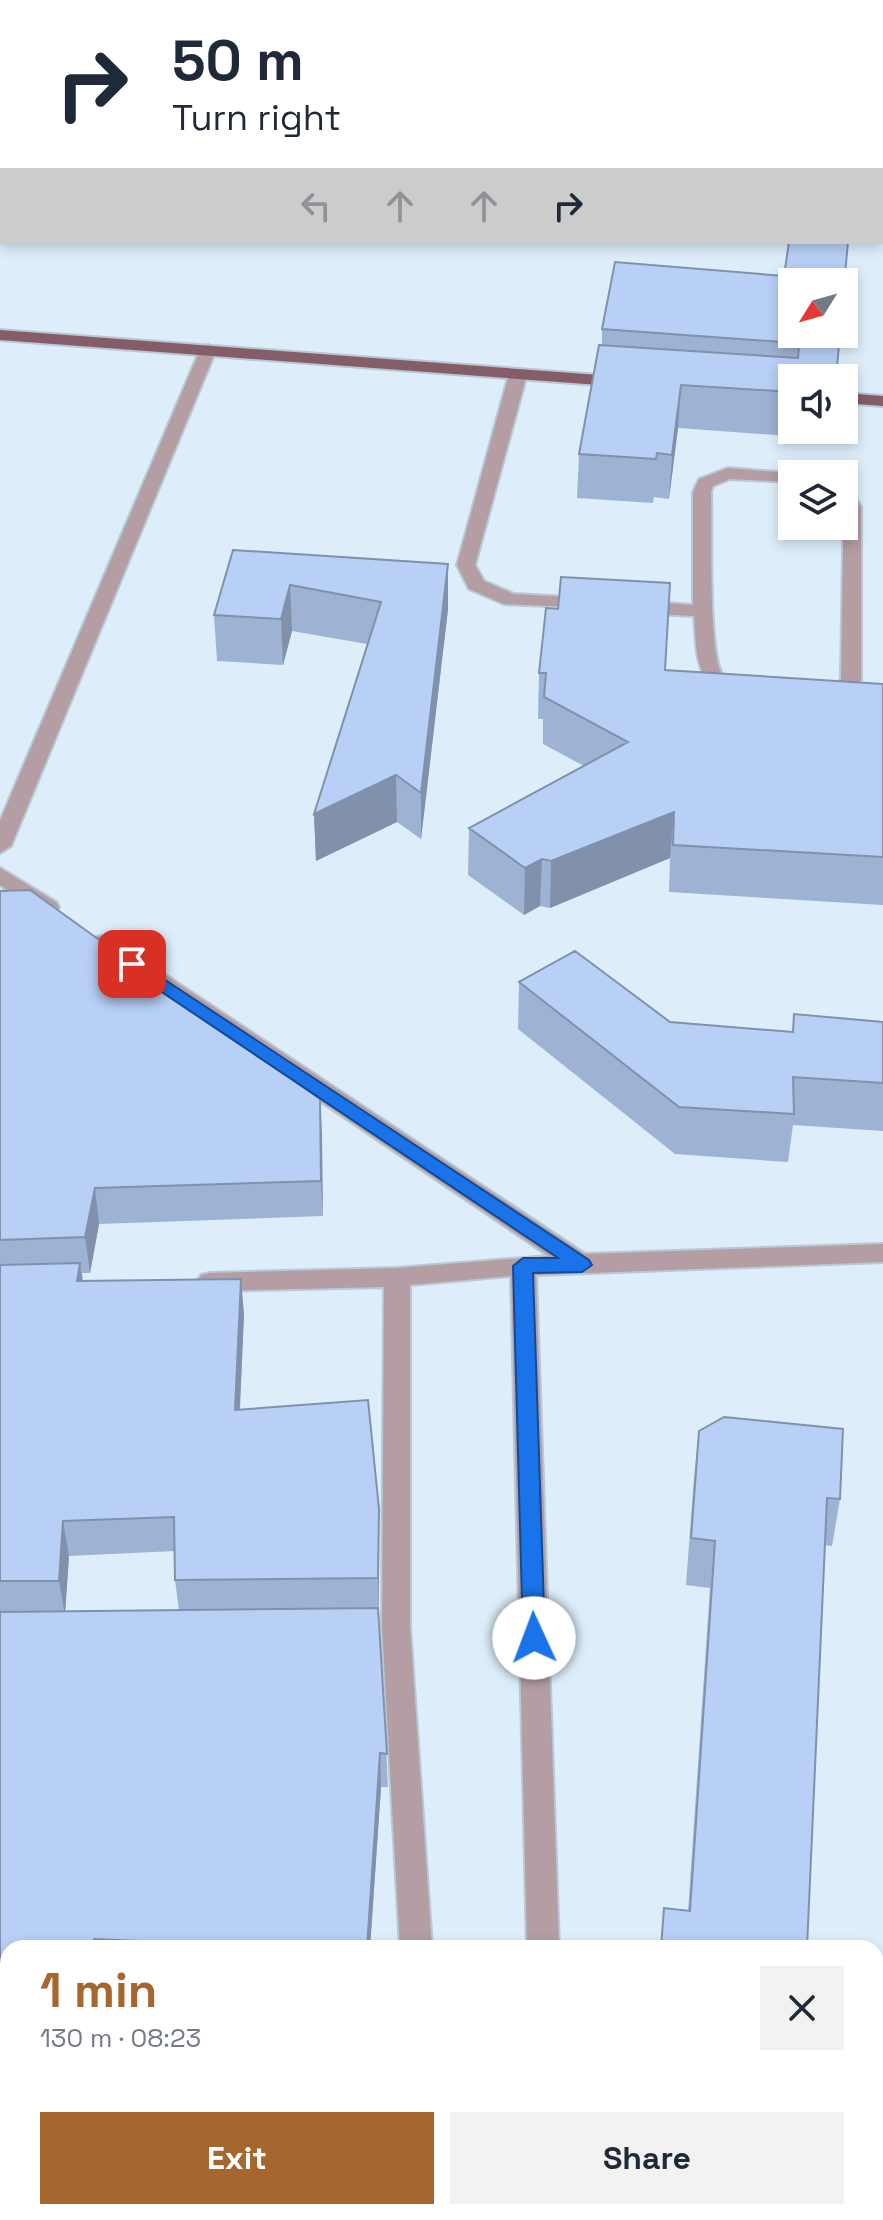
<!DOCTYPE html>
<html lang="en">
<head>
<meta charset="utf-8">
<style>
  body { margin:0; font-family:"Space Grotesk",sans-serif; background:#f2f2f3; color:#1f2937; height:100vh; display:flex; flex-direction:column; font-size:30px; white-space:nowrap }
  * { box-sizing:border-box; margin:0 }
  p { font-size:26px; color:#747a83 }
  .icon { flex:none; width:44px; height:44px; fill:none; stroke:currentColor; stroke-width:2; stroke-linecap:round; stroke-linejoin:round }
  .map { position:relative; flex:1; overflow:hidden }
  .panel { position:absolute; left:0px; top:1940px; width:884px; height:280px; display:flex; flex-direction:column; background:#fff; border-radius:24px 24px 0 0; box-shadow:0 4px 12px #0003 }
  .panel>* { flex:none }
  .banner { position:absolute; left:0px; top:0px; width:884px; height:244px; box-shadow:0 4px 12px #0003; background:#fff; color:#1f2937; overflow:hidden }
  .needle { width:52px; rotate:233deg }
  .tools { position:absolute; left:778px; top:268px; display:grid; gap:16px }
  .tools a { display:grid; place-items:center; width:80px; height:80px; border-radius:0px; background:#fff; box-shadow:0 4px 12px #0003; font-size:40px }
  .pin { position:absolute; display:grid; place-items:center; width:68px; height:68px; color:#fff; margin:-34px; border-radius:16px; box-shadow:0 4px 12px #0006 }
  .me { position:absolute; width:88px; margin:-44px; rotate:358deg; stroke-linejoin:round; filter:drop-shadow(0 0 6px #0008) }
  .turn { display:flex; align-items:center; gap:28px; height:168px; padding:0 40px; font-size:36px }
  .turn .icon { width:104px; height:104px; stroke-width:2.5 }
  .turn b { display:block; font-size:56px; line-height:68px }
  .lanes { display:flex; align-items:center; height:76px; padding:0 40px; background:#0003; justify-content:center; gap:40px; direction:ltr }
  .lanes .off { opacity:.35 }
  .round { display:grid; place-items:center; flex:none; width:84px; height:84px; border-radius:0px; background:#f2f2f3 }
  .summary { display:flex; align-items:center; justify-content:space-between; height:136px; padding:0 40px }
  h1 { font-size:48px; font-weight:800; line-height:60px; color:#a5672d }
  .cta { display:flex; gap:16px; margin-top:auto; padding:16px 40px }
  .cta a { flex:1; height:92px; border-radius:0px; background:#a5672d; color:#fff; font-size:32px; font-weight:800; line-height:92px; text-align:center }
  .cta a+a { background:#f2f2f3; color:#1f2937 }
  .map>svg:first-child { display:block }
  .lines { fill:none; stroke-linecap:round; stroke-linejoin:round }
  .minor-casing { stroke:#b8c9d5; stroke-width:4 }
  .major-casing { stroke:#b8c9d5; stroke-width:4 }
  .minor { fill:#b49da3; fill-rule:evenodd }
  .major { fill:#845d68; fill-rule:evenodd }
  .wall { fill:#9eb2d4; fill-rule:evenodd }
  .shaded-wall { fill:#8191ac }
  .building { fill:#b8cff6; stroke:#8191ac; stroke-width:2 }
  .route { fill:#1a73e8; stroke:#114b97; stroke-width:2 }
</style>
</head>
<body>
<div class="map">
<svg width="883" height="2220" viewBox="0 0 883 2220">
  <rect width="100%" height="100%" fill="#ddeefa"/>
  <g class="lines">
    <g class="minor-casing">
      <path id="minor" d="M 208,345 L 216,350 L 11,846 L 0,853 L 0,821 L 200,350 Z
        M 518,369 L 527,374 L 475,565 L 484,581 L 514,594 L 589,598 L 599,604 L 596,608 L 504,604 L 469,589 L 457,565 L 509,374 Z
        M 728,468 L 799,474 L 792,474 L 792,482 L 730,479 L 713,486 L 711,492 C 712,525 708,651 722,674 C 727,683 739,684 746,692 L 736,698 C 694,688 697,652 694,616 L 638,613 L 628,607 L 638,601 L 693,605 L 693,492 L 699,479 Z
        M 844,487 L 850,488 L 861,507 L 861,680 L 849,694 L 821,701 L 811,695 L 814,691 L 835,686 L 841,679 Z
        M 0,868 L 56,902 L 59,907 L 56,912 L 40,912 L 0,885 Z
        M 102,936 L 110,938 L 585,1254 L 883,1244 L 883,1262 L 536,1275 L 559,1948 L 527,1948 L 511,1276 L 410,1285 L 410,1627 L 432,1948 L 400,1948 L 382,1627 L 384,1287 L 210,1291 L 201,1289 L 197,1282 L 201,1275 L 210,1273 L 397,1268 L 549,1256 L 94,948 L 91,943 L 94,938 Z
        M 412,2212 L 446,2212 L 446,2220 L 412,2220 Z
        M 534,2212 L 568,2212 L 568,2220 L 534,2220 Z"/>
    </g>
    <g class="major-casing">
      <path id="major" d="M 0,330 L 626,377 L 635,382 L 626,387 L 0,340 Z
        M 844,393 L 883,396 L 883,406 L 844,403 Z"/>
    </g>
    <use href="#minor" class="minor"/>
    <use href="#major" class="major"/>
  </g>
  <path class="wall" d="M 0,0 L 186,0 L 190,2 L 2,2 L 2,29 L 0,29 Z
    M 602,329 L 840,334 L 792,378 L 792,430 L 830,430 L 829,439 L 678,428 L 669,499 L 654,497 L 653,503 L 577,498 L 579,454 L 602,345 Z
    M 233,550 L 448,564 L 448,609 L 421,839 L 397,822 L 316,861 L 314,814 L 367,644 L 292,631 L 283,665 L 217,661 L 214,615 Z
    M 665,670 L 883,684 L 883,905 L 669,892 L 670,858 L 550,908 L 540,906 L 524,915 L 468,875 L 469,828 L 584,766 L 543,744 L 543,719 L 538,719 L 539,673 Z
    M 0,891 L 320,1099 L 323,1216 L 99,1224 L 90,1273 L 82,1273 L 83,1281 L 244,1314 L 240,1410 L 379,1543 L 379,1612 L 388,1787 L 381,1787 L 370,1948 L 8,1948 L 8,1997 L 0,1997 ZM 175,1551 L 175,1580 L 179,1610 L 65,1612 L 69,1556 Z
    M 519,982 L 670,1022 L 792,1032 L 794,1014 L 883,1022 L 883,1131 L 793,1125 L 788,1162 L 675,1154 L 518,1029 Z
    M 699,1431 L 840,1499 L 832,1546 L 825,1545 L 807,1948 L 660,1948 L 664,1908 L 688,1911 L 710,1588 L 686,1585 L 694,1478 Z
    M 8,2212 L 305,2212 L 306,2220 L 0,2220 Z"/>
  <path class="shaded-wall" d="M 846,0 L 883,0 L 883,20 L 882,21 L 882,2 L 846,2 Z
    M 882,109 L 883,109 L 882,148 Z
    M 681,385 L 678,428 L 669,499 L 672,455 Z
    M 448,564 L 448,609 L 421,839 L 421,793 Z
    M 290,585 L 292,631 L 283,665 L 281,619 Z
    M 396,775 L 397,822 L 316,861 L 314,814 Z
    M 674,812 L 670,858 L 550,908 L 551,861 Z
    M 542,859 L 540,906 L 524,915 L 525,868 Z
    M 320,1099 L 322,1134 L 323,1216 L 321,1181 Z
    M 95,1188 L 99,1224 L 90,1273 L 85,1237 Z
    M 80,1263 L 85,1299 L 77,1281 Z
    M 241,1279 L 244,1314 L 238,1445 L 235,1410 Z
    M 379,1509 L 379,1612 L 378,1578 Z
    M 63,1521 L 69,1556 L 65,1615 L 59,1581 Z
    M 380,1753 L 381,1787 L 370,1948 L 367,1948 Z"/>
  <path class="building" d="M 73,0 L 186,0 L 190,2 L 72,2 Z
    M 245,0 L 533,0 L 532,2 L 244,2 Z
    M 628,0 L 725,0 L 725,2 L 627,2 Z
    M 882,21 L 883,21 L 882,109 Z
    M 789,242 L 848,242 L 844,286 L 844,282 L 792,282 L 792,334 L 840,334 L 836,378 L 792,378 L 792,392 L 681,385 L 672,455 L 657,453 L 656,459 L 579,454 L 599,345 L 798,358 L 799,346 L 797,343 L 602,329 L 615,262 L 784,276 Z
    M 233,550 L 448,564 L 421,793 L 396,775 L 314,814 L 381,602 L 290,585 L 281,619 L 214,615 Z
    M 561,577 L 670,583 L 665,670 L 883,684 L 883,857 L 673,845 L 674,812 L 551,861 L 542,859 L 525,868 L 469,828 L 628,742 L 544,697 L 546,673 L 539,673 L 546,608 L 558,609 Z
    M 30,890 L 320,1099 L 321,1181 L 95,1188 L 85,1237 L 0,1240 L 0,891 Z
    M 575,951 L 670,1022 L 793,1032 L 794,1014 L 883,1022 L 883,1083 L 793,1077 L 794,1114 L 679,1107 L 519,982 Z
    M 80,1263 L 77,1281 L 241,1279 L 235,1410 L 368,1400 L 379,1509 L 378,1578 L 175,1580 L 174,1517 L 63,1521 L 59,1581 L 0,1581 L 0,1265 Z
    M 724,1417 L 843,1429 L 840,1499 L 827,1498 L 807,1948 L 661,1948 L 664,1908 L 690,1911 L 715,1541 L 691,1538 L 699,1431 Z
    M 378,1608 L 387,1754 L 380,1753 L 367,1948 L 301,1948 L 94,1939 L 93,1948 L 8,1948 L 8,1964 L 0,1964 L 0,1612 Z
    M 8,2069 L 8,2212 L 142,2212 L 142,2220 L 0,2220 L 0,2070 Z
    M 309,2212 L 404,2212 L 404,2220 L 310,2220 Z"/>
  <path class="route" d="M 132,958 L 589,1260 L 592,1265 L 582,1272 L 533,1273 L 545,1638 L 542,1644 L 534,1647 L 526,1644 L 523,1638 L 513,1266 L 523,1258 L 558,1258 L 126,968 L 124,964 L 126,960 Z"/>
</svg>
<div class="tools">
<a><svg class="needle" viewBox="-14 -14 28 28"><path d="M0-13l5 13h-10z" fill="#e53935"/><path d="M0 13l5-13h-10z" fill="#747a83"/></svg></a>
<a><svg class="icon" aria-label="sound" viewBox="0 0 24 24"><path d="M4 9h4l5-4v14l-5-4H4zM17 9q2 3 0 6"/></svg></a>
<a><svg class="icon" aria-label="layers" viewBox="0 0 24 24"><path d="M12 4l9 5-9 5-9-5zM3 14l9 5 9-5"/></svg></a>
</div>
<div class="pin" style="left:132px;top:964px;background:#d93025"><svg class="icon" aria-label="arrive" viewBox="0 0 24 24"><path d="M6 21V4h12l-3 4 3 4H6"/></svg></div>
<svg class="me" style="left:534px;top:1638px" viewBox="-20 -20 40 40"><circle r="19" fill="#fff"/><path d="M0-13L10 11 0 6-10 11z" fill="#1a73e8"/></svg>
<div class="banner">
<div class="turn"><svg class="icon" aria-label="right" viewBox="0 0 24 24"><path d="M7 20v-9h11M14 6l5 5-5 5"/></svg><div><b>50 m</b>Turn right</div></div>
<div class="lanes"><svg class="icon off" aria-label="left" viewBox="0 0 24 24"><path d="M17 20v-9H6M10 6l-5 5 5 5"/></svg><svg class="icon off" aria-label="ahead" viewBox="0 0 24 24"><path d="M12 20V5M6 11l6-6 6 6"/></svg><svg class="icon off" aria-label="ahead" viewBox="0 0 24 24"><path d="M12 20V5M6 11l6-6 6 6"/></svg><svg class="icon" aria-label="right" viewBox="0 0 24 24"><path d="M7 20v-9h11M14 6l5 5-5 5"/></svg></div>
</div>
<section class="panel">
<div class="summary"><div><h1>1 min</h1><p>130 m · 08:23</p></div><a class="round"><svg class="icon" aria-label="close" viewBox="0 0 24 24"><path d="M6 6l12 12M18 6L6 18"/></svg></a></div>
<div class="cta"><a>Exit</a><a>Share</a></div>
</section>
</div>
</body>
</html>
